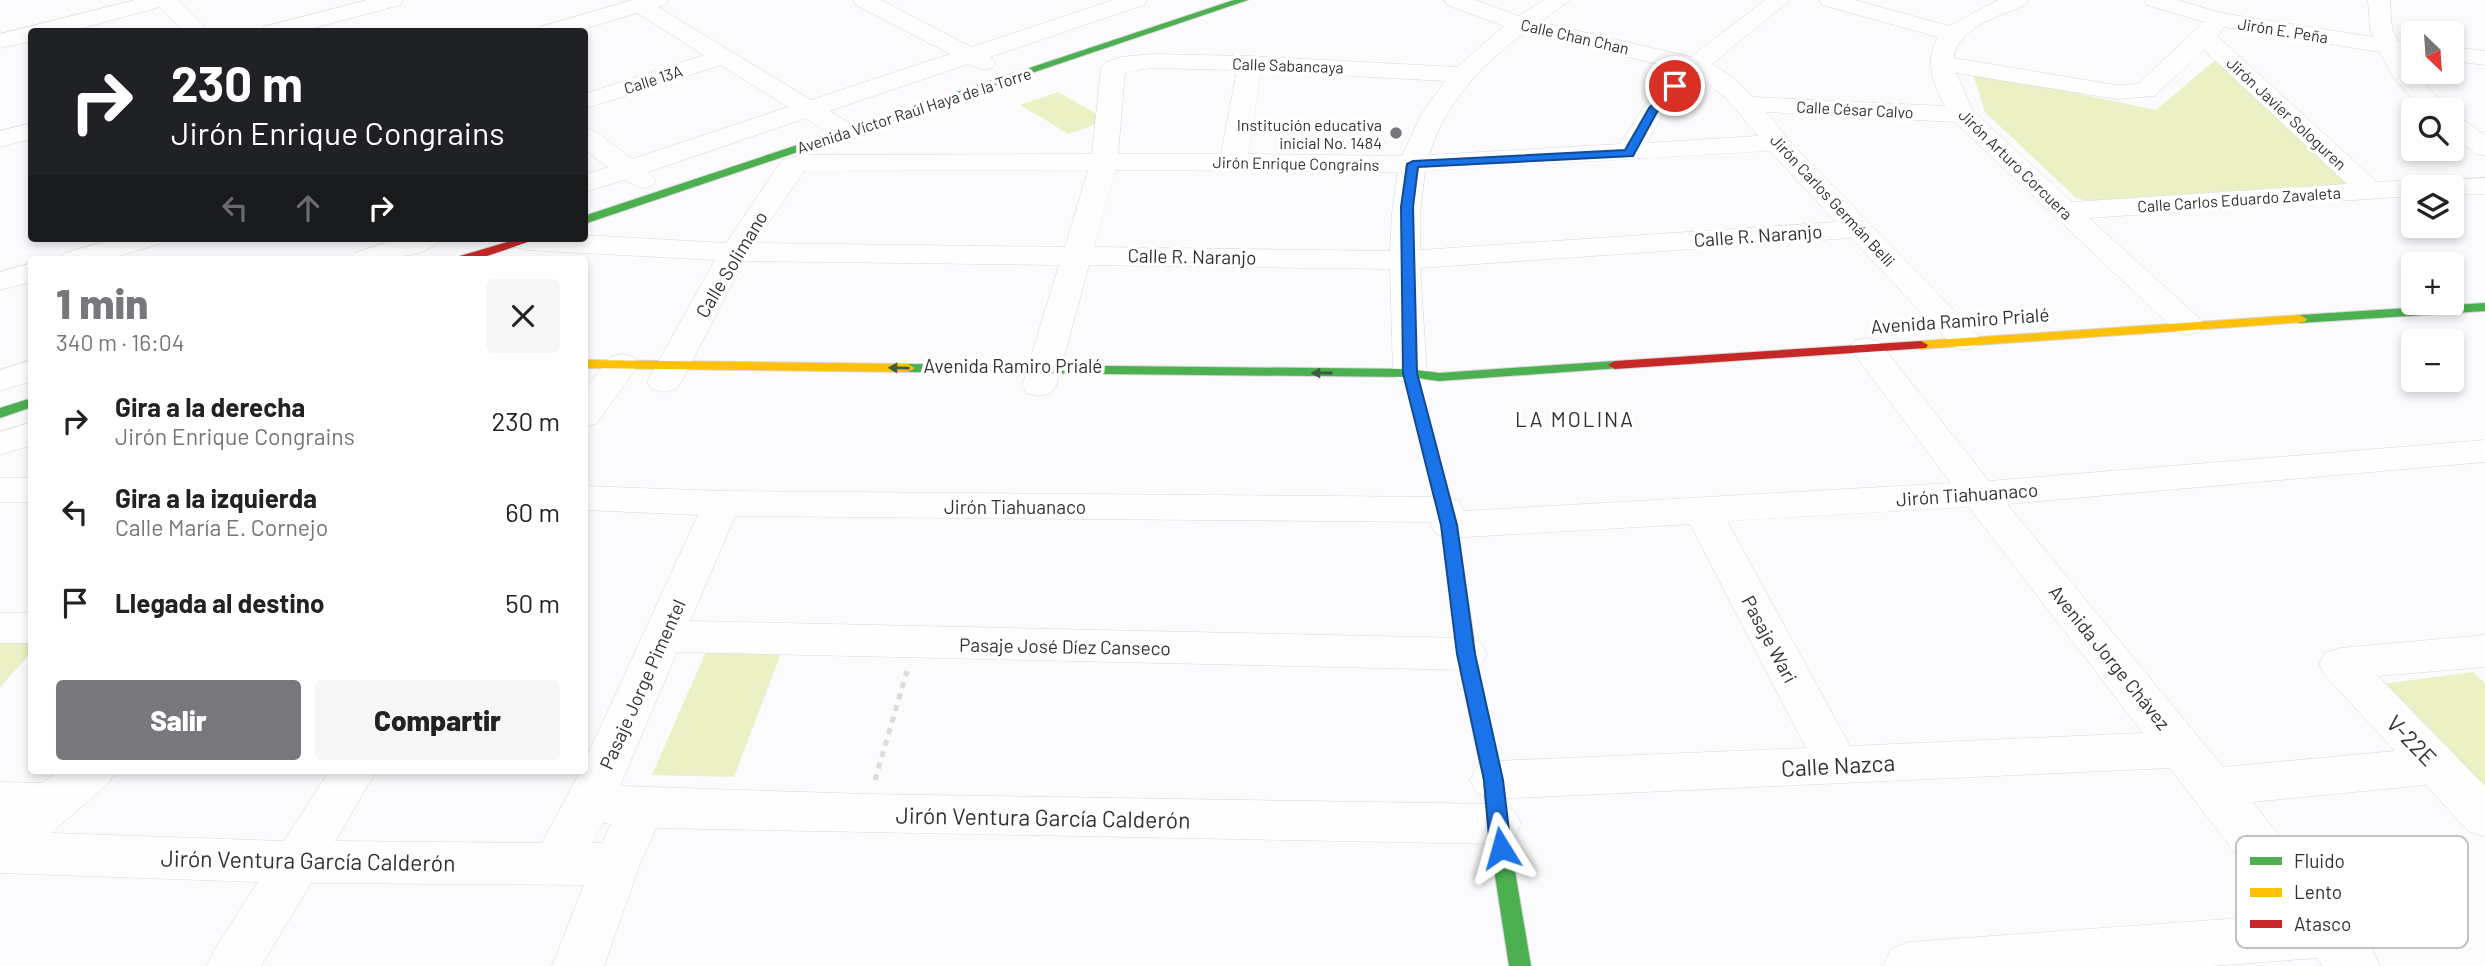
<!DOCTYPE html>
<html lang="es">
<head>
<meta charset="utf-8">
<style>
  body { margin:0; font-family:Barlow,sans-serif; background:#f6f6f6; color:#222; height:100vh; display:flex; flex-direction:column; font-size:26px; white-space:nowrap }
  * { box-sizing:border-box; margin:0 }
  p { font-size:23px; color:#767676 }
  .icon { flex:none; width:38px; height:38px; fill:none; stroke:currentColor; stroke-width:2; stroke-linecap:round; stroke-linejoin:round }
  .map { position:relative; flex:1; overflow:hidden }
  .side { position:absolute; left:28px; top:256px; width:560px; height:518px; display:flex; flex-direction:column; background:#fff; border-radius:7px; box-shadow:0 4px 10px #0003 }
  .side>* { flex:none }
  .top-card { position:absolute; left:28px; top:28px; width:560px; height:214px; border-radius:7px; box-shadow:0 4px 10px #0003; background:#202124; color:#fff; overflow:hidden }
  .needle { width:46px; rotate:155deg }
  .buttons { position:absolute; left:2401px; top:21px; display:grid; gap:14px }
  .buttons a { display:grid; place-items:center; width:63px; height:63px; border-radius:7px; background:#fff; box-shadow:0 4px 10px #0003; font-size:35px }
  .pin { position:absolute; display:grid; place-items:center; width:60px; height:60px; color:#fff; margin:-30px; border:4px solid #fff; border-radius:50%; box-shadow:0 2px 7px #0007 }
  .me { position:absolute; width:77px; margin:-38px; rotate:352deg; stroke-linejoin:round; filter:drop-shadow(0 0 5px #0008) }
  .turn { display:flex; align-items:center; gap:24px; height:147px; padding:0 28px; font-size:32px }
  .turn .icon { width:91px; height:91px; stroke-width:2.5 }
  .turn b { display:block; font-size:49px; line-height:60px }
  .lanes { display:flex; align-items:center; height:66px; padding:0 28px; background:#0003; justify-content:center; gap:35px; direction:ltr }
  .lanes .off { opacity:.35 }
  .round { display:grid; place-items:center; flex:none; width:74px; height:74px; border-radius:7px; background:#f6f6f6 }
  .overview { display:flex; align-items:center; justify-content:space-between; height:119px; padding:0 28px }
  h1 { font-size:42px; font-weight:800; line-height:52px; color:#78787c }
  .button { display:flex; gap:14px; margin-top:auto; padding:14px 28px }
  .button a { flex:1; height:80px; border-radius:7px; background:#78787c; color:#fff; font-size:28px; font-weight:800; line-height:80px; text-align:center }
  .button a+a { background:#f6f6f6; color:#222 }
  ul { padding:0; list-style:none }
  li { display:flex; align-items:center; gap:21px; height:91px; padding:0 28px }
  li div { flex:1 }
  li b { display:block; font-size:26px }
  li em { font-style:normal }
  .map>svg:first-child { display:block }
  .green { fill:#ecf0c5 }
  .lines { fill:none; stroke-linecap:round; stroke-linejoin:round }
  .street-casing { stroke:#d7d7da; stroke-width:1 }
  .fast-casing { stroke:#d7d7da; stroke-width:2 }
  .slow-casing { stroke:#d7d7da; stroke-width:2 }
  .jam-casing { stroke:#d7d7da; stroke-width:2 }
  .path { stroke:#dcdcdd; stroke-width:5; stroke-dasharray:6 6; stroke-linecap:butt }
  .street { fill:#fefeff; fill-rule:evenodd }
  .fast { fill:#4caf50; fill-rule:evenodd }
  .slow { fill:#ffc107; fill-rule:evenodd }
  .jam { fill:#c62828; fill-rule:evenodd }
  .oneway { fill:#3b5e3f }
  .route { fill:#1a73e8; stroke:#114b97; stroke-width:2 }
  .poi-dot { fill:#78787c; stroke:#fff; stroke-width:2.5 }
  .labels { text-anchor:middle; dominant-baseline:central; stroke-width:7; stroke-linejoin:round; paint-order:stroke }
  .far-street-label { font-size:16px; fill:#323236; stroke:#fff }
  .far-poi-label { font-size:16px; fill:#323236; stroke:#fff; text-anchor:end }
  .street-label { font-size:19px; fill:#323236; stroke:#fff }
  .neighbourhood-label { font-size:21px; letter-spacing:2px; fill:#323236; stroke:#fff }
  .near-street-label { font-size:23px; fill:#323236; stroke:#fff }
  .key { fill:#fff; stroke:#c2c2c3; stroke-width:2 }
  .key-label { font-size:19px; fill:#323236 }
</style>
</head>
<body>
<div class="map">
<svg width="2485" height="966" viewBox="0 0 2485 966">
  <rect width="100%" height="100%" fill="#fbfbfd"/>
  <path class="green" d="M 2220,56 L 2357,183 L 2088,201 L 2076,198 L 1985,112 L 1973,74 L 1979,73 L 2156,110 Z
    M 1058,92 L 1107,120 L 1069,134 L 1020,105 Z
    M 0,635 L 32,636 L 31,653 L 0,687 Z
    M 708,647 L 783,648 L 734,777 L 652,775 Z
    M 2473,672 L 2485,683 L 2485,793 L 2375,685 Z"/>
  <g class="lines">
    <g class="street-casing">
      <path id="street" d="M 135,0 L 178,0 L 209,32 L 184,32 L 160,7 L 68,32 L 32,32 L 32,41 L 0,48 L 0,34 Z
        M 367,0 L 403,0 L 400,5 L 299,32 L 260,32 L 263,27 Z
        M 632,0 L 668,0 L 665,5 L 658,7 L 811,100 L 950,54 L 856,5 L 853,0 L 881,0 L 971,47 L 1114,0 L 1147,0 L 1144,5 L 990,57 L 996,63 L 992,68 L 984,70 L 968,64 L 829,111 L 855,126 L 859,132 L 855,138 C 836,142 822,128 806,118 L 648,172 L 656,180 L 652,186 L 642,188 L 624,180 L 584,192 L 584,175 L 608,167 L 584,149 L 584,128 L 593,130 L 632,159 L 788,107 L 721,65 L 584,109 L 584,94 L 704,55 L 637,13 L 574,32 L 537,32 L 540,27 Z
        M 1444,0 L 1475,0 L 1519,16 L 1544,0 L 1570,0 L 1540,22 L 1691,57 L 1765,0 L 1790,0 L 1712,64 L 1734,78 L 1753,97 L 1945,106 C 1933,82 1924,62 1938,37 L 1822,5 L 1819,0 L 1855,0 L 1949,26 L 1998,0 L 2028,0 L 2025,5 C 2001,15 1956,28 1954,58 L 2116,85 L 2138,84 L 2204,22 L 2147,5 L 2144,0 L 2178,0 L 2221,13 L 2373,37 L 2370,29 L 2368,0 L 2390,0 L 2392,29 L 2398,41 L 2413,43 L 2413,57 L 2406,56 L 2413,72 L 2450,110 L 2423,110 L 2393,77 L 2380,52 L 2224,27 L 2217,36 L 2377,182 L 2413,180 L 2423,182 L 2426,187 L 2413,187 L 2413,196 L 2089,218 L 2199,318 L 2204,325 L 2199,332 L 2188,335 L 2177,332 L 1955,122 L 1766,112 L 1793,145 L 1976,333 L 1981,340 L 1976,347 L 1965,350 L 1954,347 L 1851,238 L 1420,268 L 1427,373 L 1422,380 L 1410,383 L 1398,380 L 1393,373 L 1390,269 L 1089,265 L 1056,386 L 1051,393 L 1039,396 L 1027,393 L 1022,386 L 1059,265 L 744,261 L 681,382 L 676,389 L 664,392 L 652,389 L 647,382 L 715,260 L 526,250 L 516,247 L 511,241 L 513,238 L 584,238 L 584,235 L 726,243 L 782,160 L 802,155 L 1092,154 L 1101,68 L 1105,63 L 1121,57 L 1152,54 L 1250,56 L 1457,67 L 1504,26 L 1447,5 ZM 1526,32 L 1678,69 L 1644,106 L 1620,144 L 1429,155 C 1445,103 1482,63 1526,32 ZM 2204,50 L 2347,184 L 2072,202 L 1973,111 L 1956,73 L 2116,99 L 2154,96 ZM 1152,68 L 1237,70 L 1221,154 L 1118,154 L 1125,72 ZM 1261,71 L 1445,81 L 1422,113 L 1402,156 L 1248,154 ZM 1698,76 L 1727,99 L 1758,136 L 1647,143 L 1662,116 ZM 1770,151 L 1836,222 L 1420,250 L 1420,213 L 1425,171 ZM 1088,170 L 1065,247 L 755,243 L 804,171 ZM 1115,170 L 1398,172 L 1392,213 L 1390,251 L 1094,247 Z
        M 2452,47 L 2485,51 L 2485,65 L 2452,61 Z
        M 2452,115 L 2461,118 L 2485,135 L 2485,156 L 2476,154 L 2452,135 Z
        M 32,123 L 32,139 L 0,147 L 0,131 Z
        M 2485,178 L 2485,194 L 2452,195 L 2452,187 L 2428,187 L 2432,181 Z
        M 117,238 L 164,238 L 159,244 L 108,259 L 61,259 L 65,253 Z
        M 398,238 L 442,238 C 426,260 375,259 351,259 L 355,253 Z
        M 32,263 L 32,282 L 0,290 L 0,272 Z
        M 1866,338 L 1878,341 L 1989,481 L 2485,440 L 2485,462 L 2007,504 L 2223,767 L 2395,751 L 2325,675 L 2319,664 L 2325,653 L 2340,648 L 2485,635 L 2485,667 L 2378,676 L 2485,786 L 2485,837 L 2468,831 L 2426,785 L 2252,802 L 2372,949 L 2380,966 L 2323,966 L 2317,958 L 2212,966 L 1883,966 L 1891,949 L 1909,942 L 2283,915 L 2170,768 L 1493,799 L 1477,793 L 1470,780 L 1477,767 L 1493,761 L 1806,748 L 1690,524 L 1449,538 L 1436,534 L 1430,525 L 1432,522 L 735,516 L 690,621 L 1466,638 L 1481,643 L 1487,654 L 1481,665 L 1466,670 L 677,652 L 620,786 L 865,794 L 1497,804 L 1514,810 L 1521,824 L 1514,838 L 1497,844 L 656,828 L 640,864 L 604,966 L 552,966 L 584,885 L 311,883 L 261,966 L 207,966 L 215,949 L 258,882 L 0,873 L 0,782 L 42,783 L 60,770 L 116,770 L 109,783 L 51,833 L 284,841 L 330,770 L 377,770 L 335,841 L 542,843 L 581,770 L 584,770 L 584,763 L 698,515 L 584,510 L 584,486 L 722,491 L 1446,497 L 1459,501 L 1464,511 L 1951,483 L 1850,348 L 1854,341 ZM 1969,507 L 2143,733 L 1850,746 L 1727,521 ZM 603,823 L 611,824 L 602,843 L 592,843 Z
        M 622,354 L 634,357 L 639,364 L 596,424 L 584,427 L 584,391 L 610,357 Z
        M 32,360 L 32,381 L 0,391 L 0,370 Z
        M 32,422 L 32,445 L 0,455 L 0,432 Z
        M 0,478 L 32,478 L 32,502 L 0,502 Z
        M 0,613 L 32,613 L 32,643 L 0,643 Z"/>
    </g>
    <g class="fast-casing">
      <path id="fast" d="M 1234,0 L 1248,0 L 584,224 L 584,216 Z
        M 2485,303 L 2485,311 L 2300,323 L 2293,319 L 2300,315 Z
        M 1615,361 L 1620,362 L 1622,365 L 1620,368 L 1439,381 L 1410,377 L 908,372 L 901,368 L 908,364 L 1410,369 L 1439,373 Z
        M 32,398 L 32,407 L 0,418 L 0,408 Z
        M 1470,667 L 1476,669 L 1479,674 L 1503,780 L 1507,824 L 1531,966 L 1509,966 L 1487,824 L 1483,780 L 1461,674 L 1464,669 Z"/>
    </g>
    <g class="slow-casing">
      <path id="slow" d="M 2300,315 L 2307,319 L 2305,322 L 1921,349 L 1914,345 L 1921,341 Z
        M 584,360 L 908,364 L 915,368 L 908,372 L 584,368 Z
        M 1410,369 L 1417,373 L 1457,525 L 1479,674 L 1476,679 L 1470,681 L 1464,679 L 1461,674 L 1441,525 L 1403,373 Z"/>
    </g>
    <g class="jam-casing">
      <path id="jam" d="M 521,238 L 540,238 L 478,259 L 459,259 L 460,256 Z
        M 1921,341 L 1928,345 L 1926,348 L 1615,369 L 1608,365 L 1615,361 Z"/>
    </g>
    <path class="path" d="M 875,780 L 907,671"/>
    <use href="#street" class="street"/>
    <use href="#fast" class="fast"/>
    <use href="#slow" class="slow"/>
    <use href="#jam" class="jam"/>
  </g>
  <defs><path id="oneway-solid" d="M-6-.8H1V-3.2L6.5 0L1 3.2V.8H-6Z" transform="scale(1.75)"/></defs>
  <g class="oneway">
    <use href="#oneway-solid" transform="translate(899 368) rotate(-179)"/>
    <use href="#oneway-solid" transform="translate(1322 373) rotate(-180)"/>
  </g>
  <path class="route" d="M 1672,84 L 1681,86 L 1657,112 L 1633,156 L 1418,167 L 1413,207 L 1417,373 L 1457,525 L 1475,654 L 1503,780 L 1511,848 L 1508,854 L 1501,857 L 1493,854 L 1490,848 L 1484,780 L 1457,654 L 1441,525 L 1403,373 L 1401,207 L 1407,164 L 1413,161 L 1625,150 L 1649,108 Z"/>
  <circle class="poi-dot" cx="1396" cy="133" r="7"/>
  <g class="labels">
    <g class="far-street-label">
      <text transform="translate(2283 30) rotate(9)">Jirón E. Peña</text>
      <text transform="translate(1575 36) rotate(13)">Calle Chan Chan</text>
      <text transform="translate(1288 65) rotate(2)">Calle Sabancaya</text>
      <text transform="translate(653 79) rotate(-18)">Calle 13A</text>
      <text transform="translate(1855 109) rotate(3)">Calle César Calvo</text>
      <text transform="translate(914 110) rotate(-18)">Avenida Víctor Raúl Haya de la Torre</text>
      <text transform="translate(2287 113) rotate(43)">Jirón Javier Sologuren</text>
      <text transform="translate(1296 163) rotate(1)">Jirón Enrique Congrains</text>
      <text transform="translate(2016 164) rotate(44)">Jirón Arturo Corcuera</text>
      <text transform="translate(2239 199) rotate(-4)">Calle Carlos Eduardo Zavaleta</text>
      <text transform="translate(1833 200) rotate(47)">Jirón Carlos Germán Belli</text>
    </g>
    <g class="far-poi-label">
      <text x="1382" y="124">Institución educativa<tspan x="1382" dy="18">inicial No. 1484</tspan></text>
    </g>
    <g class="street-label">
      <text transform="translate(1758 235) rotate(-4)">Calle R. Naranjo</text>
      <text transform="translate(1192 256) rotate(1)">Calle R. Naranjo</text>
      <text transform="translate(731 264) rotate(-59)">Calle Solimano</text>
      <text transform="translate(1960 320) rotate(-4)">Avenida Ramiro Prialé</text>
      <text x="1013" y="365">Avenida Ramiro Prialé</text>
      <text transform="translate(1967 494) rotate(-4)">Jirón Tiahuanaco</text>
      <text x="1015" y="506">Jirón Tiahuanaco</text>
      <text transform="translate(1770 639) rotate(62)">Pasaje Wari</text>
      <text transform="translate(1065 646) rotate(1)">Pasaje José Díez Canseco</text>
      <text transform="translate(2110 657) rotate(51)">Avenida Jorge Chávez</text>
      <text transform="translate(642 684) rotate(-66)">Pasaje Jorge Pimentel</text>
    </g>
    <g class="neighbourhood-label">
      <text x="1575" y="418">LA MOLINA</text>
    </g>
    <g class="near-street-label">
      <text transform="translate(2412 740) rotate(46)">V-22E</text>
      <text transform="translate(1838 765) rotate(-3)">Calle Nazca</text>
      <text transform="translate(1043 817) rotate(1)">Jirón Ventura García Calderón</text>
      <text transform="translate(308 860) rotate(1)">Jirón Ventura García Calderón</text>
    </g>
  </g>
  <rect x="2236" y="836" width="232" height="112" rx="10" class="key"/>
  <rect x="2250" y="857" width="32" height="8" fill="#4caf50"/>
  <rect x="2250" y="888" width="32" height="9" fill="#ffc107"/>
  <rect x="2250" y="920" width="32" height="8" fill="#c62828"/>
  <g class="key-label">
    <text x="2294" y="868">Fluido</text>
    <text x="2294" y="899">Lento</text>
    <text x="2294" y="931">Atasco</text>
  </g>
</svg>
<div class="buttons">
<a><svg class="needle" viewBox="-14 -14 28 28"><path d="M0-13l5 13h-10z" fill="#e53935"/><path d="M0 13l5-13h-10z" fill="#767676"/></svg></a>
<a><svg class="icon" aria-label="search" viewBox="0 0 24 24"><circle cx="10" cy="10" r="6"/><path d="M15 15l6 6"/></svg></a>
<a><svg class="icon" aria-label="layers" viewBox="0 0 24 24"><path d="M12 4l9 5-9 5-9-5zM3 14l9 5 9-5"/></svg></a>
<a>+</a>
<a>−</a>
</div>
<div class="pin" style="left:1675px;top:86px;background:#d93025"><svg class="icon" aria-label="arrive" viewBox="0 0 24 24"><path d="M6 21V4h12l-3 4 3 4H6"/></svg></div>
<svg class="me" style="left:1501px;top:848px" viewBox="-20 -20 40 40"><path d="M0-17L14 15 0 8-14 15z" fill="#1a73e8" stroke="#fff" stroke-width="4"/></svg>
<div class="top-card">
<div class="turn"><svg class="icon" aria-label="right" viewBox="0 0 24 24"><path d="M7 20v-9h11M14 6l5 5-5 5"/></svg><div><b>230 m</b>Jirón Enrique Congrains</div></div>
<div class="lanes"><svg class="icon off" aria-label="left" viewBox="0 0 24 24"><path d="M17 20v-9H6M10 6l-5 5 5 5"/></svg><svg class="icon off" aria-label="ahead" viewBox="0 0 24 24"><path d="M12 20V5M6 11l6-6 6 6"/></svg><svg class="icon" aria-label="right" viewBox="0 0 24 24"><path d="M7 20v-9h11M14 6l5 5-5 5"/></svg></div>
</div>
<section class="side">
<div class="overview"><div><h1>1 min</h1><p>340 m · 16:04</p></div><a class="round"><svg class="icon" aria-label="close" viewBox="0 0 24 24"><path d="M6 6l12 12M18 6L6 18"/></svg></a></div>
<ul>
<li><svg class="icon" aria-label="right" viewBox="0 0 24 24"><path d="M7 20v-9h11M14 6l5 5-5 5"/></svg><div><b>Gira a la derecha</b><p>Jirón Enrique Congrains</p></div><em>230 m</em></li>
<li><svg class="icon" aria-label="left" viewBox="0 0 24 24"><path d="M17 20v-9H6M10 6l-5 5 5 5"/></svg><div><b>Gira a la izquierda</b><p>Calle María E. Cornejo</p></div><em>60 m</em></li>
<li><svg class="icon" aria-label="arrive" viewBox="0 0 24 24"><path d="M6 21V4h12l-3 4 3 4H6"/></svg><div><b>Llegada al destino</b></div><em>50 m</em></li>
</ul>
<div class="button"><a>Salir</a><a>Compartir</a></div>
</section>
</div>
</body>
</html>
